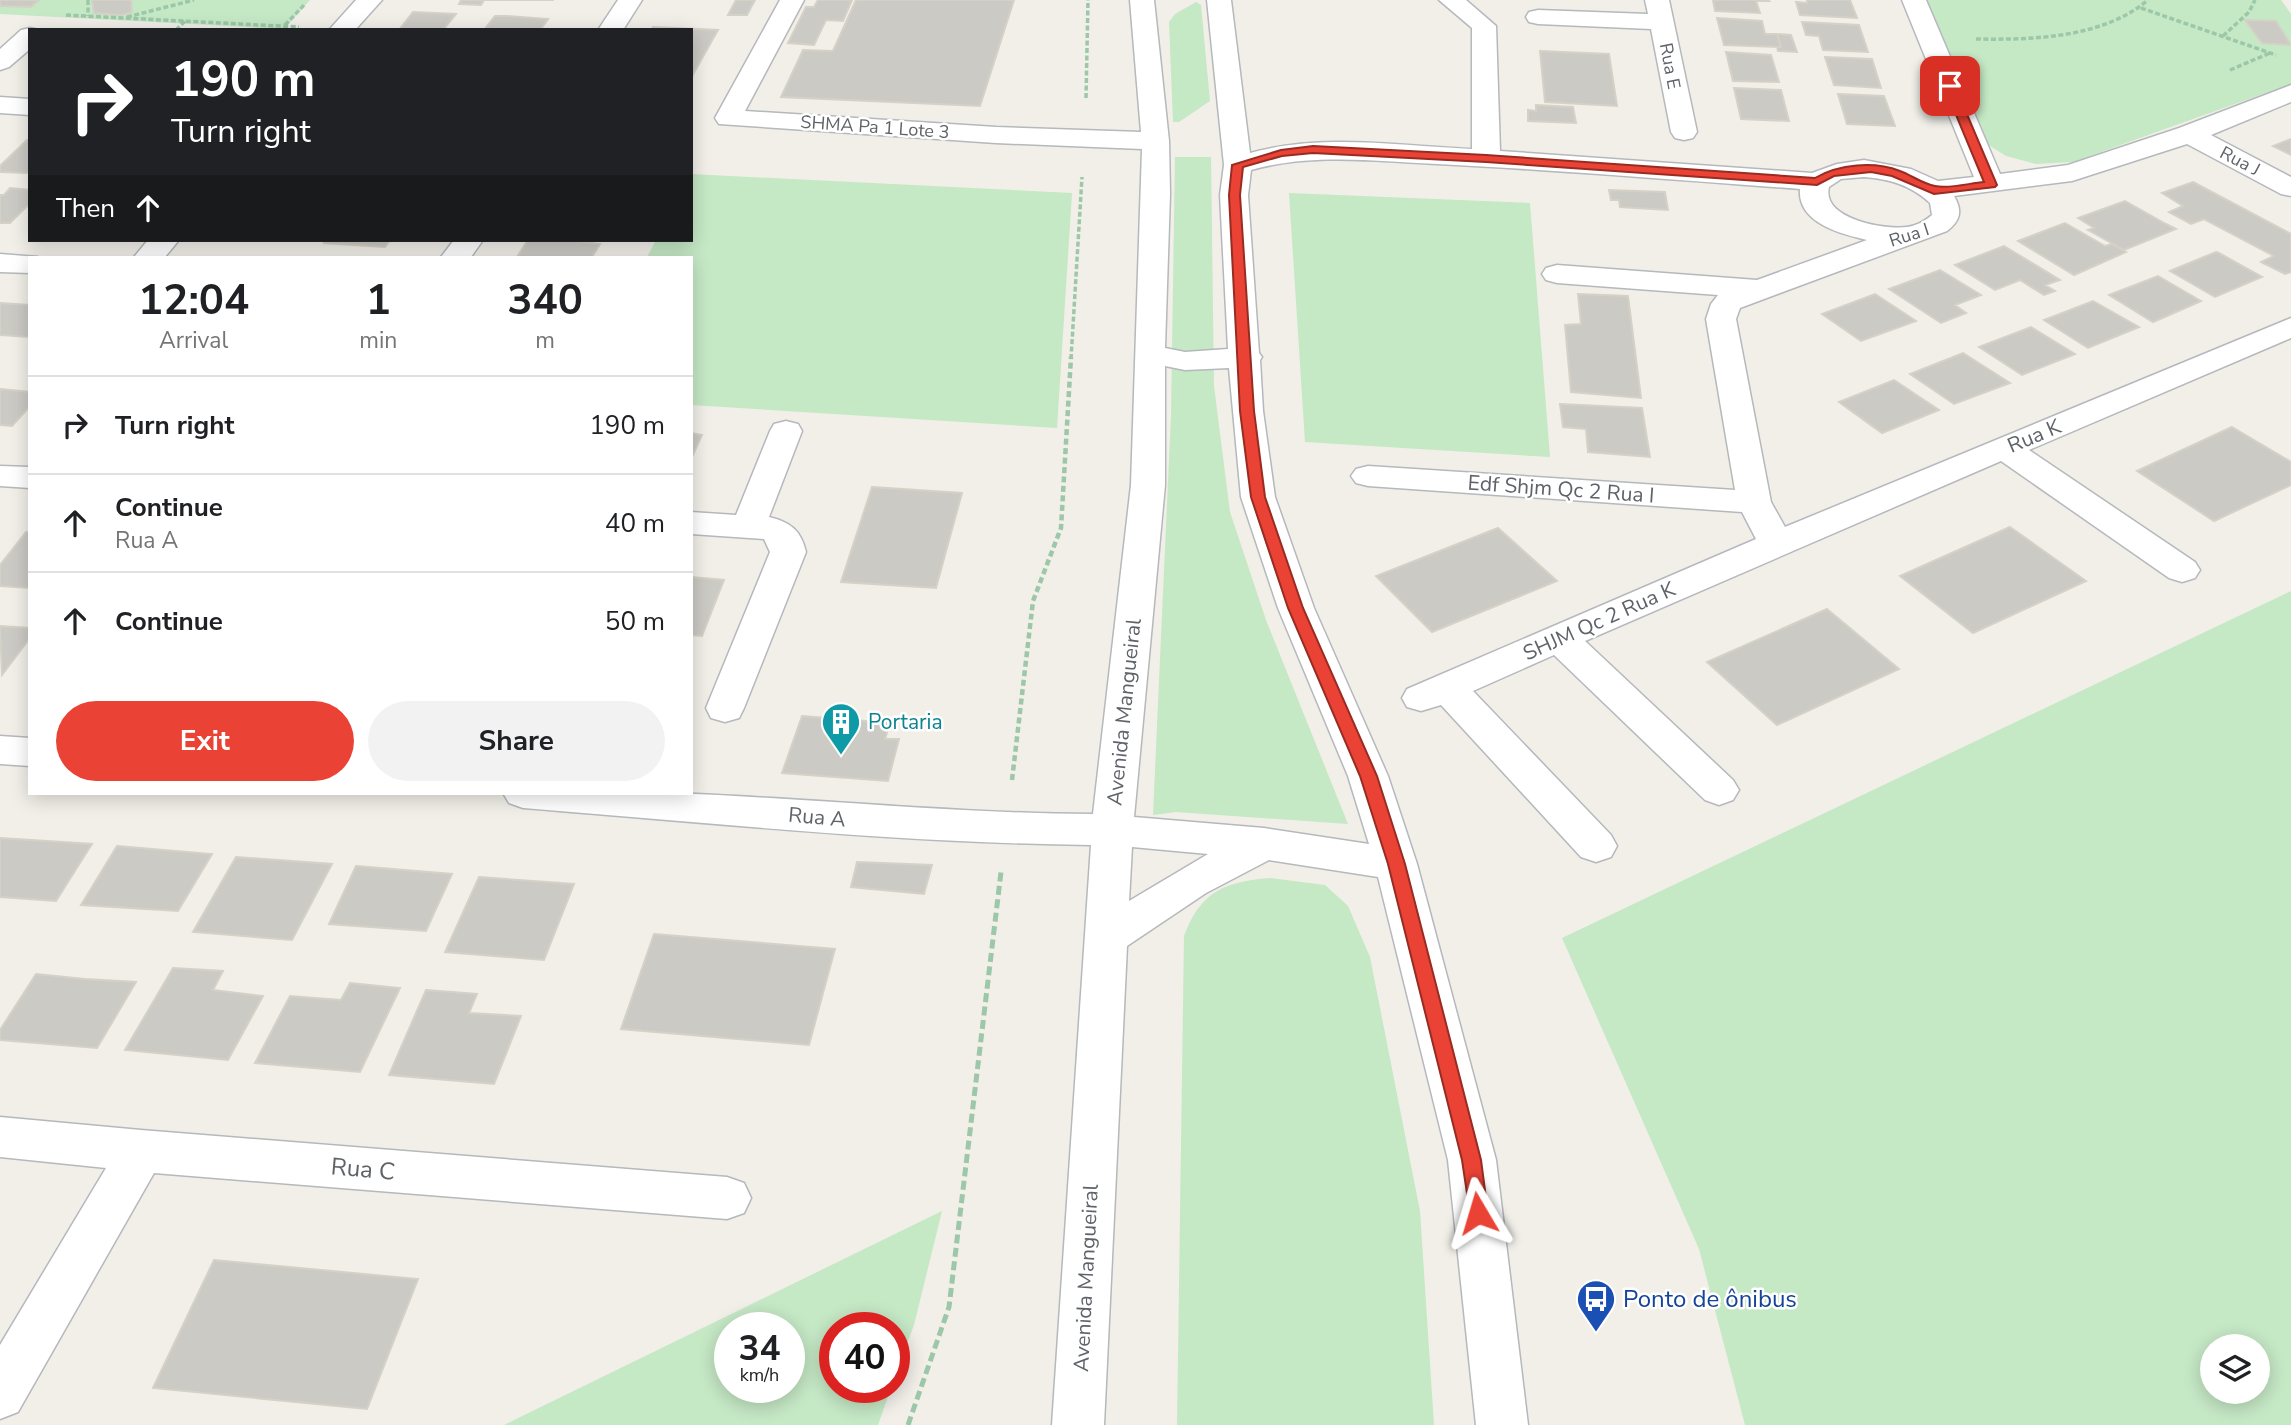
<!DOCTYPE html>
<html lang="en">
<head>
<meta charset="utf-8">
<style>
  body { margin:0; font-family:"Nunito Sans",sans-serif; background:#f2f2f2; color:#202124; height:100vh; display:flex; flex-direction:column; font-size:26px; white-space:nowrap }
  * { box-sizing:border-box; margin:0 }
  p { font-size:23px; color:#757577 }
  .icon { flex:none; width:38px; height:38px; fill:none; stroke:currentColor; stroke-width:2; stroke-linecap:round; stroke-linejoin:round }
  .map { position:relative; flex:1; overflow:hidden }
  .drawer { position:absolute; left:28px; top:256px; width:665px; height:539px; display:flex; flex-direction:column; background:#fff; border-radius:0px; box-shadow:0 4px 18px #0003 }
  .drawer>* { flex:none }
  .hud { position:absolute; left:28px; top:28px; width:665px; height:214px; border-radius:0px; box-shadow:0 4px 18px #0003; background:#202124; color:#fff; overflow:hidden }
  .tools { position:absolute; left:2200px; top:1334px; display:grid; gap:14px }
  .tools a { display:grid; place-items:center; width:70px; height:70px; border-radius:50%; background:#fff; box-shadow:0 4px 18px #0003; font-size:35px }
  .speed { position:absolute; left:714px; top:1312px; display:flex; gap:14px; font-size:35px; font-weight:700; text-align:center }
  .speed>* { display:grid; place-content:center; width:91px; height:91px; border-radius:50%; background:#fff; box-shadow:0 4px 18px #0003; line-height:1 }
  .speed small { font-size:18px; font-weight:400 }
  .speed .limit { border:10px solid #d22; background:#fff; color:#111 }
  .pin { position:absolute; display:grid; place-items:center; width:60px; height:60px; color:#fff; margin:-30px; border-radius:14px; box-shadow:0 4px 10px #0006 }
  .me { position:absolute; width:77px; margin:-38px; rotate:353deg; stroke-linejoin:round; filter:drop-shadow(0 0 5px #0008) }
  .turn { display:flex; align-items:center; gap:24px; height:147px; padding:0 28px; font-size:32px }
  .turn .icon { width:91px; height:91px; stroke-width:2.5 }
  .turn b { display:block; font-size:49px; line-height:60px }
  .then { display:flex; align-items:center; height:66px; padding:0 28px; background:#0003; gap:14px; font-size:26px }
  .eta { display:flex; justify-content:space-evenly; align-items:center; height:119px; text-align:center }
  .eta b { font-size:42px; font-weight:700; line-height:49px }
  .button { display:flex; gap:14px; margin-top:auto; padding:14px 28px }
  .button a { flex:1; height:80px; border-radius:42px; background:#ea4335; color:#fff; font-size:28px; font-weight:700; line-height:80px; text-align:center }
  .button a+a { background:#f2f2f2; color:#202124 }
  ul { padding:0; list-style:none }
  li { display:flex; align-items:center; gap:21px; height:98px; padding:0 28px; border-top:2px solid #e0e0e0 }
  li div { flex:1 }
  li b { display:block; font-size:26px }
  li em { font-style:normal }
  .map>svg:first-child { display:block }
  .green { fill:#c5e8c5; fill-rule:evenodd }
  .building { fill:#cccac5; stroke:#d6d1c6; stroke-width:2 }
  .lines { fill:none; stroke-linecap:round; stroke-linejoin:round }
  .minor-casing { stroke:#b5b8bc; stroke-width:3 }
  .path-far2 { stroke:#9cc7a9; stroke-width:3.5; stroke-dasharray:5 2.5; stroke-linecap:butt }
  .path-far1 { stroke:#9cc7a9; stroke-width:4.5; stroke-dasharray:6 3.5; stroke-linecap:butt }
  .path { stroke:#9cc7a9; stroke-width:5; stroke-dasharray:9 4.5; stroke-linecap:butt }
  .minor { fill:#fff; fill-rule:evenodd }
  .route { fill:#ea4335; stroke:#982c22; stroke-width:2 }
  .labels { text-anchor:middle; dominant-baseline:central; stroke-width:5; stroke-linejoin:round; paint-order:stroke }
  .far-street-label { font-size:18px; fill:#5f6368; stroke:#fff }
  .street-label { font-size:21px; fill:#5f6368; stroke:#fff }
  .culture-label { font-size:21px; fill:#0d838f; stroke:#fff; text-anchor:start }
  .near-street-label { font-size:24px; fill:#5f6368; stroke:#fff }
  .near-transit-label { font-size:24px; fill:#164399; stroke:#fff; text-anchor:start }
</style>
</head>
<body>
<div class="map">
<svg width="2291" height="1425" viewBox="0 0 2291 1425">
  <rect width="100%" height="100%" fill="#f1efe8"/>
  <path class="green" d="M 0,0 L 310,0 L 284,29 L 0,14 Z
    M 1923,0 L 2281,0 L 2291,14 L 2291,84 L 2073,162 L 2036,164 L 2006,156 L 1984,142 Z
    M 1196,2 L 1201,5 L 1210,101 L 1179,122 L 1173,122 L 1169,22 L 1175,14 Z
    M 1175,157 L 1211,157 L 1214,386 L 1230,512 L 1266,620 L 1348,824 L 1176,812 L 1153,815 L 1171,415 Z
    M 691,174 L 1072,193 L 1057,428 L 691,405 L 691,257 L 647,257 L 656,240 L 691,240 Z
    M 1289,193 L 1530,203 L 1550,457 L 1305,442 Z
    M 2291,591 L 2291,1425 L 1745,1425 L 1699,1249 L 1562,938 ZM 2212,1346 L 2258,1346 L 2258,1391 L 2212,1391 Z
    M 1270,878 L 1325,885 L 1348,906 L 1370,957 L 1420,1211 L 1434,1425 L 1177,1425 L 1184,936 C 1201,891 1224,882 1270,878 Z
    M 942,1211 L 914,1325 L 894,1378 L 894,1328 L 835,1328 L 835,1388 L 891,1388 L 878,1425 L 504,1425 ZM 730,1328 L 789,1328 L 789,1388 L 730,1388 Z"/>
  <path class="building" d="M 0,0 L 39,0 L 31,7 L 0,6 Z
    M 92,0 L 131,0 L 132,12 L 121,15 L 94,13 Z
    M 461,0 L 554,0 L 484,0 L 481,5 L 459,4 Z
    M 736,0 L 755,0 L 747,15 L 728,15 Z
    M 818,0 L 852,0 L 843,21 L 826,20 L 814,45 L 788,43 L 806,7 L 814,7 Z
    M 856,0 L 1014,0 L 980,106 L 781,97 L 803,50 L 833,51 Z
    M 1713,0 L 1768,0 L 1769,1 L 1756,1 L 1760,13 L 1715,11 Z
    M 1807,0 L 1850,0 L 1857,18 L 1800,15 L 1796,2 L 1807,3 Z
    M 413,12 L 456,14 L 443,30 L 399,30 Z
    M 495,16 L 508,16 L 548,19 L 540,30 L 484,30 Z
    M 1717,18 L 1762,21 L 1765,34 L 1777,34 L 1781,47 L 1724,45 Z
    M 2245,20 L 2276,21 L 2291,45 L 2262,43 Z
    M 1802,22 L 1859,25 L 1868,52 L 1823,50 L 1819,36 L 1806,35 Z
    M 653,27 L 718,30 L 691,78 L 691,30 L 651,30 Z
    M 1777,34 L 1791,35 L 1797,52 L 1778,51 L 1777,47 L 1781,47 Z
    M 1540,51 L 1609,54 L 1617,106 L 1545,102 Z
    M 1726,52 L 1771,55 L 1779,82 L 1733,81 Z
    M 1825,57 L 1872,59 L 1881,88 L 1834,85 Z
    M 1734,88 L 1781,90 L 1789,121 L 1741,119 Z
    M 1838,94 L 1884,96 L 1895,126 L 1847,124 Z
    M 1536,105 L 1573,107 L 1576,123 L 1528,121 L 1528,110 L 1536,111 Z
    M 2291,139 L 2291,155 L 2273,146 Z
    M 27,140 L 30,140 L 30,170 L 27,173 L 0,172 L 0,166 Z
    M 2193,182 L 2291,234 L 2291,272 L 2285,274 L 2261,262 L 2274,256 L 2204,219 L 2191,224 L 2169,212 L 2183,206 L 2162,193 Z
    M 10,188 L 30,190 L 30,203 L 10,223 L 0,223 L 0,195 L 4,195 Z
    M 1609,190 L 1665,192 L 1668,210 L 1620,207 L 1619,200 L 1611,200 Z
    M 2125,201 L 2166,224 L 2176,229 L 2124,250 L 2088,230 L 2094,228 L 2078,218 Z
    M 2065,223 L 2105,246 L 2112,244 L 2126,252 L 2074,275 L 2018,241 Z
    M 326,240 L 390,240 L 385,247 L 324,243 Z
    M 528,240 L 567,240 L 600,244 L 592,257 L 517,257 Z
    M 2004,246 L 2060,280 L 2045,285 L 2055,291 L 2044,295 L 2020,280 L 1995,290 L 1955,265 Z
    M 2216,252 L 2219,253 L 2262,277 L 2215,297 L 2170,271 Z
    M 1940,270 L 1981,295 L 1955,305 L 1966,313 L 1941,323 L 1889,289 Z
    M 2158,276 L 2201,301 L 2153,322 L 2109,295 Z
    M 1578,294 L 1628,296 L 1641,398 L 1571,392 L 1565,325 L 1581,324 Z
    M 1875,294 L 1916,321 L 1861,341 L 1822,314 Z
    M 2093,301 L 2139,327 L 2088,348 L 2044,320 Z
    M 0,303 L 30,305 L 30,337 L 0,335 Z
    M 2031,327 L 2075,354 L 2022,375 L 1979,347 Z
    M 1963,353 L 2010,383 L 1954,404 L 1910,374 Z
    M 1894,380 L 1939,410 L 1882,433 L 1839,402 Z
    M 0,389 L 30,392 L 30,406 L 12,426 L 0,425 Z
    M 1560,404 L 1642,408 L 1650,457 L 1588,452 L 1586,429 L 1563,427 Z
    M 2232,427 L 2291,462 L 2291,485 L 2214,521 L 2137,471 Z
    M 691,433 L 702,435 L 691,459 Z
    M 872,487 L 962,493 L 936,588 L 841,582 Z
    M 2010,527 L 2086,581 L 1973,633 L 1900,576 Z
    M 1498,528 L 1557,581 L 1432,632 L 1376,576 Z
    M 26,532 L 30,532 L 30,588 L 0,586 L 0,565 Z
    M 691,577 L 724,580 L 702,636 L 691,635 Z
    M 1827,609 L 1899,669 L 1777,725 L 1707,662 Z
    M 0,626 L 30,628 L 30,638 L 2,675 Z
    M 802,716 L 890,723 L 885,739 L 899,739 L 888,781 L 782,773 Z
    M 0,838 L 92,844 L 56,901 L 0,897 Z
    M 117,846 L 212,854 L 178,911 L 81,905 Z
    M 236,857 L 332,864 L 292,940 L 193,932 Z
    M 857,862 L 932,865 L 924,894 L 851,887 Z
    M 356,866 L 452,874 L 426,931 L 329,924 Z
    M 479,877 L 574,884 L 544,960 L 445,952 Z
    M 654,934 L 835,949 L 809,1045 L 621,1029 Z
    M 173,968 L 223,971 L 213,990 L 263,996 L 228,1060 L 125,1050 Z
    M 36,974 L 85,979 L 136,982 L 97,1048 L 0,1040 L 0,1030 Z
    M 350,983 L 400,988 L 360,1072 L 255,1063 L 290,996 L 341,1000 Z
    M 426,990 L 477,994 L 469,1013 L 521,1016 L 494,1084 L 389,1075 Z
    M 214,1260 L 418,1279 L 367,1409 L 153,1388 Z"/>
  <g class="lines">
    <g class="minor-casing">
      <path id="minor" d="M 356,0 L 382,0 L 355,30 L 329,30 Z
        M 618,0 L 642,0 L 623,30 L 598,30 Z
        M 780,0 L 804,0 L 745,111 L 996,127 L 1141,132 L 1130,0 L 1154,0 L 1169,141 L 1170,194 L 1165,348 L 1185,352 L 1228,349 L 1220,195 L 1224,165 L 1207,0 L 1231,0 L 1250,153 C 1322,133 1399,146 1472,149 L 1472,28 L 1439,0 L 1466,0 L 1496,26 L 1500,151 L 1812,173 L 1837,164 L 1864,160 L 1911,169 L 1938,181 L 1974,177 L 1902,0 L 1926,0 L 2000,174 L 2068,165 L 2179,128 L 2291,85 L 2291,102 L 2211,135 L 2291,177 L 2291,196 L 2281,194 L 2187,144 L 2072,181 L 1954,196 C 1963,211 1960,221 1947,231 L 1740,308 L 1736,319 L 1771,502 L 1785,527 L 2291,318 L 2291,338 L 2029,450 L 2195,562 L 2200,570 L 2195,578 L 2182,582 L 2169,578 L 2001,461 L 1585,641 L 1733,780 L 1739,790 L 1733,800 L 1719,805 L 1705,800 L 1554,655 L 1473,691 L 1611,835 L 1617,846 L 1611,857 L 1596,862 L 1581,857 L 1441,705 L 1421,711 L 1407,707 L 1402,698 L 1407,689 L 1756,539 L 1742,512 L 1368,486 L 1356,483 L 1351,476 L 1356,469 L 1368,466 L 1735,490 L 1706,319 L 1711,304 L 1718,295 L 1557,283 L 1546,280 L 1542,274 L 1546,268 L 1557,265 L 1757,280 L 1867,240 C 1841,234 1797,223 1800,189 C 1679,180 1558,170 1437,164 C 1374,161 1312,153 1251,170 L 1248,195 L 1259,353 L 1262,357 L 1260,360 L 1263,411 L 1275,497 L 1314,608 L 1388,776 L 1417,864 L 1496,1160 L 1528,1425 L 1476,1425 L 1448,1160 L 1378,877 L 1269,860 L 1206,893 L 1127,946 L 1104,1425 L 1052,1425 L 1091,845 C 901,843 712,823 523,808 L 509,803 L 503,793 C 700,784 895,813 1093,814 L 1131,485 L 1142,149 L 996,143 L 719,124 L 715,118 ZM 1864,177 C 1889,179 1911,185 1930,203 L 1932,215 C 1925,221 1916,226 1907,227 C 1885,230 1821,219 1829,187 L 1841,179 ZM 1165,366 L 1185,370 L 1229,368 L 1241,497 L 1278,608 L 1348,776 L 1369,844 L 1264,828 L 1134,817 L 1165,485 ZM 1132,847 L 1208,854 L 1129,901 Z
        M 1645,0 L 1669,0 L 1697,132 L 1693,138 L 1684,140 L 1675,138 L 1671,132 L 1651,29 L 1538,24 L 1529,22 L 1526,17 L 1529,12 L 1538,10 L 1648,14 Z
        M 30,28 L 39,30 L 30,30 L 30,49 L 9,67 L 0,70 L 0,49 L 21,30 Z
        M 0,97 L 30,99 L 30,115 L 0,113 Z
        M 148,240 L 179,240 L 165,257 L 134,257 Z
        M 454,240 L 483,240 L 471,257 L 441,257 Z
        M 0,254 L 38,257 L 30,257 L 30,273 L 0,272 Z
        M 786,421 L 798,424 L 802,431 L 769,517 C 790,522 801,530 806,552 L 744,708 L 739,718 L 725,722 L 711,718 L 706,708 L 770,552 L 764,539 L 691,534 L 691,512 L 736,515 L 770,431 L 774,424 Z
        M 0,466 L 30,467 L 30,488 L 0,486 Z
        M 0,736 L 30,738 L 30,766 L 0,764 Z
        M 0,1117 L 141,1130 L 727,1177 L 744,1183 L 751,1198 L 744,1213 L 727,1219 L 154,1173 L 18,1412 L 0,1419 L 0,1345 L 106,1168 L 0,1157 Z"/>
    </g>
    <path class="path-far2" d="M 88,0 L 88,16
      M 2141,8 L 2276,55
      M 66,15 L 299,27
      M 127,17 L 194,0
      M 285,25 L 305,4
      M 176,30 L 185,21
      M 2223,36 L 2249,12 L 2255,0
      M 1976,39 C 2033,40 2103,38 2148,0
      M 2230,70 L 2270,53
      M 1086,98 L 1088,0
      M 1071,359 L 1082,177"/>
    <path class="path-far1" d="M 1012,780 L 1033,601 L 1061,528 L 1071,357"/>
    <path class="path" d="M 908,1425 L 949,1307 L 1001,872"/>
    <use href="#minor" class="minor"/>
  </g>
  <path class="route" d="M 1950,83 L 1955,86 L 1997,185 L 1995,187 L 1934,194 L 1892,176 L 1871,172 L 1834,176 L 1817,185 L 1486,162 L 1313,153 L 1282,156 L 1243,167 L 1240,195 L 1254,411 L 1265,497 L 1303,608 L 1377,776 L 1405,864 L 1481,1160 L 1488,1213 L 1485,1220 L 1478,1222 L 1471,1220 L 1462,1160 L 1388,864 L 1360,776 L 1288,608 L 1251,497 L 1240,411 L 1229,195 L 1232,165 L 1281,150 L 1313,146 L 1486,155 L 1815,178 C 1839,164 1874,161 1900,171 C 1911,175 1923,184 1935,186 C 1950,189 1970,183 1984,182 L 1944,86 Z"/>
  <defs>
    <g id="building-pin" transform="scale(2.0125)"><path d="M0 17L-7.5 6A9.5 9.5 0 1 1 7.5 6Z" fill="#0f9aa8" stroke="#fff"/><path d="M-4-6H4V6H1V3H-1V6H-4ZM-2.5-4.3h1.7v1.8h-1.7ZM.8-4.3h1.7v1.8H.8ZM-2.5-1h1.7V.8h-1.7ZM.8-1h1.7V.8H.8Z" fill="#fff"/></g>
    <g id="bus-pin" transform="scale(2.0125)"><path d="M0 17L-7.5 6A9.5 9.5 0 1 1 7.5 6Z" fill="#1a4fb4" stroke="#fff"/><path d="M-5-6H5V4H4V6H2V4H-2V6H-4V4H-5ZM-3.5-4V0h7V-4ZM-3.5 1.2v1.5H-2V1.2ZM2 1.2v1.5H3.5V1.2Z" fill="#fff"/></g>
  </defs>
  <g fill-rule="evenodd">
    <use href="#building-pin" x="841" y="722"/>
    <use href="#bus-pin" x="1596" y="1299"/>
  </g>
  <g class="labels">
    <g class="far-street-label">
      <text transform="translate(1670 66) rotate(79)">Rua E</text>
      <text transform="translate(875 127) rotate(4)">SHMA Pa 1 Lote 3</text>
      <text transform="translate(2240 161) rotate(28)">Rua J</text>
      <text transform="translate(1909 235) rotate(-18)">Rua I</text>
    </g>
    <g class="street-label">
      <text transform="translate(2034 436) rotate(-23)">Rua K</text>
      <text transform="translate(1561 489) rotate(4)">Edf Shjm Qc 2 Rua I</text>
      <text transform="translate(1599 621) rotate(-24)">SHJM Qc 2 Rua K</text>
      <text transform="translate(1124 712) rotate(-84)">Avenida Mangueiral</text>
      <text transform="translate(817 817) rotate(5)">Rua A</text>
      <text transform="translate(1086 1278) rotate(-87)">Avenida Mangueiral</text>
    </g>
    <g class="culture-label">
      <text x="868" y="722">Portaria</text>
    </g>
    <g class="near-street-label">
      <text transform="translate(363 1169) rotate(5)">Rua C</text>
    </g>
    <g class="near-transit-label">
      <text x="1623" y="1299">Ponto de ônibus</text>
    </g>
  </g>
</svg>
<div class="tools">
<a><svg class="icon" aria-label="layers" viewBox="0 0 24 24"><path d="M12 4l9 5-9 5-9-5zM3 14l9 5 9-5"/></svg></a>
</div>
<div class="speed"><div>34<small>km/h</small></div><div class="limit">40</div></div>
<div class="pin" style="left:1950px;top:86px;background:#d93025"><svg class="icon" aria-label="arrive" viewBox="0 0 24 24"><path d="M6 21V4h12l-3 4 3 4H6"/></svg></div>
<svg class="me" style="left:1478px;top:1213px" viewBox="-20 -20 40 40"><path d="M0-17L14 15 0 8-14 15z" fill="#ea4335" stroke="#fff" stroke-width="4"/></svg>
<div class="hud">
<div class="turn"><svg class="icon" aria-label="right" viewBox="0 0 24 24"><path d="M7 20v-9h11M14 6l5 5-5 5"/></svg><div><b>190 m</b>Turn right</div></div>
<div class="then">Then<svg class="icon" aria-label="ahead" viewBox="0 0 24 24"><path d="M12 20V5M6 11l6-6 6 6"/></svg></div>
</div>
<section class="drawer">
<div class="eta">
<div><b>12:04</b><p>Arrival</p></div>
<div><b>1</b><p>min</p></div>
<div><b>340</b><p>m</p></div>
</div>
<ul>
<li><svg class="icon" aria-label="right" viewBox="0 0 24 24"><path d="M7 20v-9h11M14 6l5 5-5 5"/></svg><div><b>Turn right</b></div><em>190 m</em></li>
<li><svg class="icon" aria-label="ahead" viewBox="0 0 24 24"><path d="M12 20V5M6 11l6-6 6 6"/></svg><div><b>Continue</b><p>Rua A</p></div><em>40 m</em></li>
<li><svg class="icon" aria-label="ahead" viewBox="0 0 24 24"><path d="M12 20V5M6 11l6-6 6 6"/></svg><div><b>Continue</b></div><em>50 m</em></li>
</ul>
<div class="button"><a>Exit</a><a>Share</a></div>
</section>
</div>
</body>
</html>
